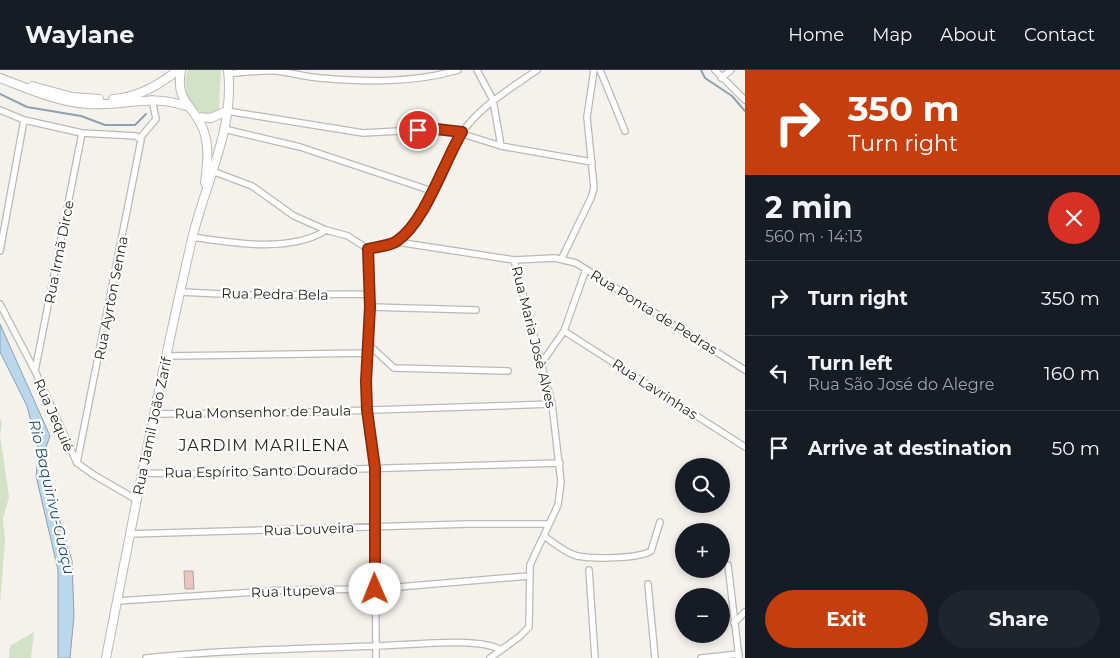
<!DOCTYPE html>
<html lang="en">
<head>
<meta charset="utf-8">
<style>
  body { margin:0; font-family:Montserrat,sans-serif; background:#20242c; color:#f1f3f6; height:100vh; display:flex; flex-direction:column; font-size:19px; white-space:nowrap }
  * { box-sizing:border-box; margin:0 }
  p { font-size:16px; color:#9ea1a6 }
  .icon { flex:none; width:28px; height:28px; fill:none; stroke:currentColor; stroke-width:2; stroke-linecap:round; stroke-linejoin:round }
  .map { position:relative; flex:1; overflow:hidden }
  .side { display:flex; flex-direction:column; background:#171b24; width:375px }
  .side>* { flex:none }
  .banner { background:#c63e0d; color:#fff; overflow:hidden }
  .tools { position:absolute; left:675px; top:388px; display:grid; gap:10px }
  .tools a { display:grid; place-items:center; width:55px; height:55px; border-radius:50%; background:#171b24; box-shadow:0 2px 8px #0003; font-size:25px }
  .pin { position:absolute; display:grid; place-items:center; width:42px; height:42px; color:#fff; margin:-21px; border:2px solid #fff; border-radius:50%; box-shadow:0 1px 5px #0007 }
  .me { position:absolute; width:55px; margin:-28px; rotate:359deg; stroke-linejoin:round; filter:drop-shadow(0 0 4px #0008) }
  .turn { display:flex; align-items:center; gap:18px; height:105px; padding:0 20px; font-size:22px }
  .turn .icon { width:65px; height:65px; stroke-width:2.5 }
  .turn b { display:block; font-size:35px; line-height:42px }
  .round { display:grid; place-items:center; flex:none; width:52px; height:52px; border-radius:26px; background:#20242c }
  .summary { display:flex; align-items:center; justify-content:space-between; height:85px; padding:0 20px }
  h1 { font-size:30px; font-weight:700; line-height:38px }
  .action { display:flex; gap:10px; margin-top:auto; padding:10px 20px }
  .action a { flex:1; height:58px; border-radius:30px; background:#c63e0d; color:#fff; font-size:20px; font-weight:700; line-height:58px; text-align:center }
  .action a+a { background:#20242c; color:#f1f3f6 }
  ul { padding:0; list-style:none }
  li { display:flex; align-items:center; gap:15px; height:75px; padding:0 20px; border-top:1px solid #363941 }
  li div { flex:1 }
  li b { display:block; font-size:19px }
  li em { font-style:normal }
  header { display:flex; align-items:center; gap:30px; box-sizing:border-box; height:70px; padding:0 25px; background:#171b24; border-bottom:1px solid #363941 }
  header strong { font-size:24px }
  nav { display:flex; gap:28px; margin-inline-start:auto; font-size:18px }
  main { display:flex; flex:1; min-height:0 }
  .map>svg:first-child { display:block }
  .green { fill:#d3e2c7 }
  .water { fill:#bbd7ec; stroke:#8ea1af }
  .lines { fill:none; stroke-linecap:round; stroke-linejoin:round }
  .stream { stroke:#8ea1af; stroke-width:2 }
  .building { fill:#e9c6bd; stroke:#aba5a4 }
  .street-casing { stroke:#bcb9b4; stroke-width:8 }
  .secondary-casing { stroke:#bcb9b4; stroke-width:10 }
  .street { stroke:#fff; stroke-width:5.5 }
  .secondary { stroke:#fff; stroke-width:8 }
  .route-casing { stroke:#812808; stroke-width:12 }
  .route { stroke:#c63e0d; stroke-width:9 }
  .labels { text-anchor:middle; dominant-baseline:central; stroke-width:4.5; stroke-linejoin:round; paint-order:stroke }
  .street-label { font-size:14px; fill:#252422; stroke:#fff }
  .water-label { font-size:15px; font-style:italic; fill:#225170; stroke:#fff }
  .quarter-label { font-size:16px; letter-spacing:1px; fill:#252422; stroke:#fff }
</style>
</head>
<body>
<header>
<strong>Waylane</strong>
<nav><a>Home</a><a>Map</a><a>About</a><a>Contact</a></nav>
</header>
<main>
<div class="map">
<svg width="745" height="588" viewBox="0 0 745 588">
  <rect width="100%" height="100%" fill="#f5f1ec"/>
  <path class="green" d="M 188,0 L 221,0 L 219,39 L 212,45 C 190,43 180,20 188,0 Z
    M 0,348 L 2,353 L 0,365 L 9,427 L 3,449 L 5,471 L 0,535 Z
    M 34,562 L 31,588 L 9,588 L 10,576 Z"/>
  <path class="water" d="M 0,254 L 50,366 L 45,380 L 47,393 L 56,438 L 72,491 L 74,546 L 70,588 L 58,588 L 58,500 L 36,406 L 39,381 L 27,336 L 0,282 Z"/>
  <g class="lines">
    <path class="stream" d="M 701,0 L 705,8 L 732,26 L 745,41
      M 0,24 L 27,37 L 81,46 L 105,55 L 135,55 L 146,44"/>
  </g>
  <path class="building" d="M 184,501 L 193,501 L 194,519 L 185,519 Z"/>
  <g class="lines">
    <g class="street-casing">
      <path id="street" d="M 477,0 L 493,30 L 501,76
        M 600,0 L 625,61
        M 715,0 L 745,30
        M 228,4 C 245,2 262,0 278,1 C 292,3 306,7 320,8 C 366,12 414,13 458,0
        M 721,8 L 731,0
        M 0,40 L 24,50 L 82,63 L 136,66 L 141,70 L 77,393
        M 227,41 L 363,63 L 436,59 L 453,61 L 501,76 L 592,92
        M 224,59 L 300,77 L 432,121
        M 140,68 L 156,49 L 152,29
        M 212,101 L 252,116 L 294,146 L 326,160 L 348,166 L 368,179
        M 193,167 C 231,173 292,183 326,160
        M 397,172 L 514,190 L 555,188 L 576,193 L 745,300
        M 368,179 L 370,237 L 366,311 L 367,340 L 375,398 L 376,588
        M 368,179 C 376,177 390,176 397,171 C 427,152 441,93 461,64 C 480,36 510,19 537,0
        M 0,181 L 24,50
        M 562,188 L 591,128 L 594,118 L 587,47 L 594,0
        M 181,222 L 242,225 L 369,224
        M 0,234 L 35,301 L 77,393 L 94,405 L 137,430
        M 370,237 L 476,240
        M 564,261 L 745,377
        M 368,274 L 394,298 L 508,301
        M 167,286 L 368,283
        M 543,291 L 564,261 L 586,199
        M 35,301 L 82,63
        M 154,344 L 311,342 L 552,334
        M 142,403 L 191,404 L 560,393
        M 129,464 L 469,454 L 548,454
        M 544,466 C 554,473 565,483 577,486 C 593,489 638,489 651,481 L 660,452
        M 728,495 L 739,588
        M 589,500 L 595,588
        M 648,514 L 655,588
        M 117,531 L 285,520 L 375,519 L 529,506
        M 734,553 L 745,542
        M 146,588 C 223,580 299,579 376,576 C 405,576 477,566 501,580
        M 490,588 L 519,567 L 529,557 L 530,495 L 558,435 L 561,412 L 552,334 L 514,190
        M 701,588 L 739,584"/>
    </g>
    <g class="secondary-casing">
      <path id="secondary" d="M 181,0 C 175,33 193,34 203,59 C 210,77 207,95 205,113
        M 0,8 C 29,19 57,32 88,34 C 124,37 150,23 186,36
        M 32,16 L 72,27 L 99,29
        M 113,29 C 137,28 159,15 178,0
        M 197,47 L 211,48 L 227,41
        M 106,588 C 133,448 160,308 192,169 C 205,114 235,58 228,0"/>
    </g>
    <use href="#street" class="street"/>
    <use href="#secondary" class="secondary"/>
  </g>
  <g class="lines">
    <g class="route-casing">
      <path id="route" d="M 375,519 L 375,398 L 367,340 L 366,311 L 370,237 L 368,179 C 376,177 390,176 397,171 C 425,152 444,92 462,62 L 436,59 L 418,60"/>
    </g>
    <use href="#route" class="route"/>
  </g>
  <g class="labels">
    <g class="street-label">
      <text transform="translate(59 182) rotate(-79)">Rua Irmã Dirce</text>
      <text transform="translate(275 224) rotate(1)">Rua Pedra Bela</text>
      <text transform="translate(111 228) rotate(-79)">Rua Ayrton Senna</text>
      <text transform="translate(654 242) rotate(32)">Rua Ponta de Pedras</text>
      <text transform="translate(534 267) rotate(76)">Rua Maria Josè Alves</text>
      <text transform="translate(655 319) rotate(33)">Rua Lavrinhas</text>
      <text transform="translate(263 342) rotate(-1)">Rua Monsenhor de Paula</text>
      <text transform="translate(54 345) rotate(66)">Rua Jequié</text>
      <text transform="translate(152 356) rotate(-78)">Rua Jamil João Zarif</text>
      <text transform="translate(261 401) rotate(-1)">Rua Espírito Santo Dourado</text>
      <text transform="translate(309 459) rotate(-2)">Rua Louveira</text>
      <text transform="translate(293 521) rotate(-2)">Rua Itupeva</text>
    </g>
    <g class="water-label">
      <text transform="translate(52 427) rotate(77)">Rio Baquirivu-Guaçu</text>
    </g>
    <g class="quarter-label">
      <text x="264" y="375">JARDIM MARILENA</text>
    </g>
  </g>
</svg>
<div class="tools">
<a><svg class="icon" aria-label="search" viewBox="0 0 24 24"><circle cx="10" cy="10" r="6"/><path d="M15 15l6 6"/></svg></a>
<a>+</a>
<a>−</a>
</div>
<div class="pin" style="left:418px;top:60px;background:#d93025"><svg class="icon" aria-label="arrive" viewBox="0 0 24 24"><path d="M6 21V4h12l-3 4 3 4H6"/></svg></div>
<svg class="me" style="left:375px;top:519px" viewBox="-20 -20 40 40"><circle r="19" fill="#fff"/><path d="M0-13L10 11 0 6-10 11z" fill="#c63e0d"/></svg>
</div>
<section class="side">
<div class="banner">
<div class="turn"><svg class="icon" aria-label="right" viewBox="0 0 24 24"><path d="M7 20v-9h11M14 6l5 5-5 5"/></svg><div><b>350 m</b>Turn right</div></div>
</div>
<div class="summary"><div><h1>2 min</h1><p>560 m · 14:13</p></div><a class="round" style="background:#d93025;color:#fff"><svg class="icon" aria-label="close" viewBox="0 0 24 24"><path d="M6 6l12 12M18 6L6 18"/></svg></a></div>
<ul>
<li><svg class="icon" aria-label="right" viewBox="0 0 24 24"><path d="M7 20v-9h11M14 6l5 5-5 5"/></svg><div><b>Turn right</b></div><em>350 m</em></li>
<li><svg class="icon" aria-label="left" viewBox="0 0 24 24"><path d="M17 20v-9H6M10 6l-5 5 5 5"/></svg><div><b>Turn left</b><p>Rua São José do Alegre</p></div><em>160 m</em></li>
<li><svg class="icon" aria-label="arrive" viewBox="0 0 24 24"><path d="M6 21V4h12l-3 4 3 4H6"/></svg><div><b>Arrive at destination</b></div><em>50 m</em></li>
</ul>
<div class="action"><a>Exit</a><a>Share</a></div>
</section>
</main>
</body>
</html>
